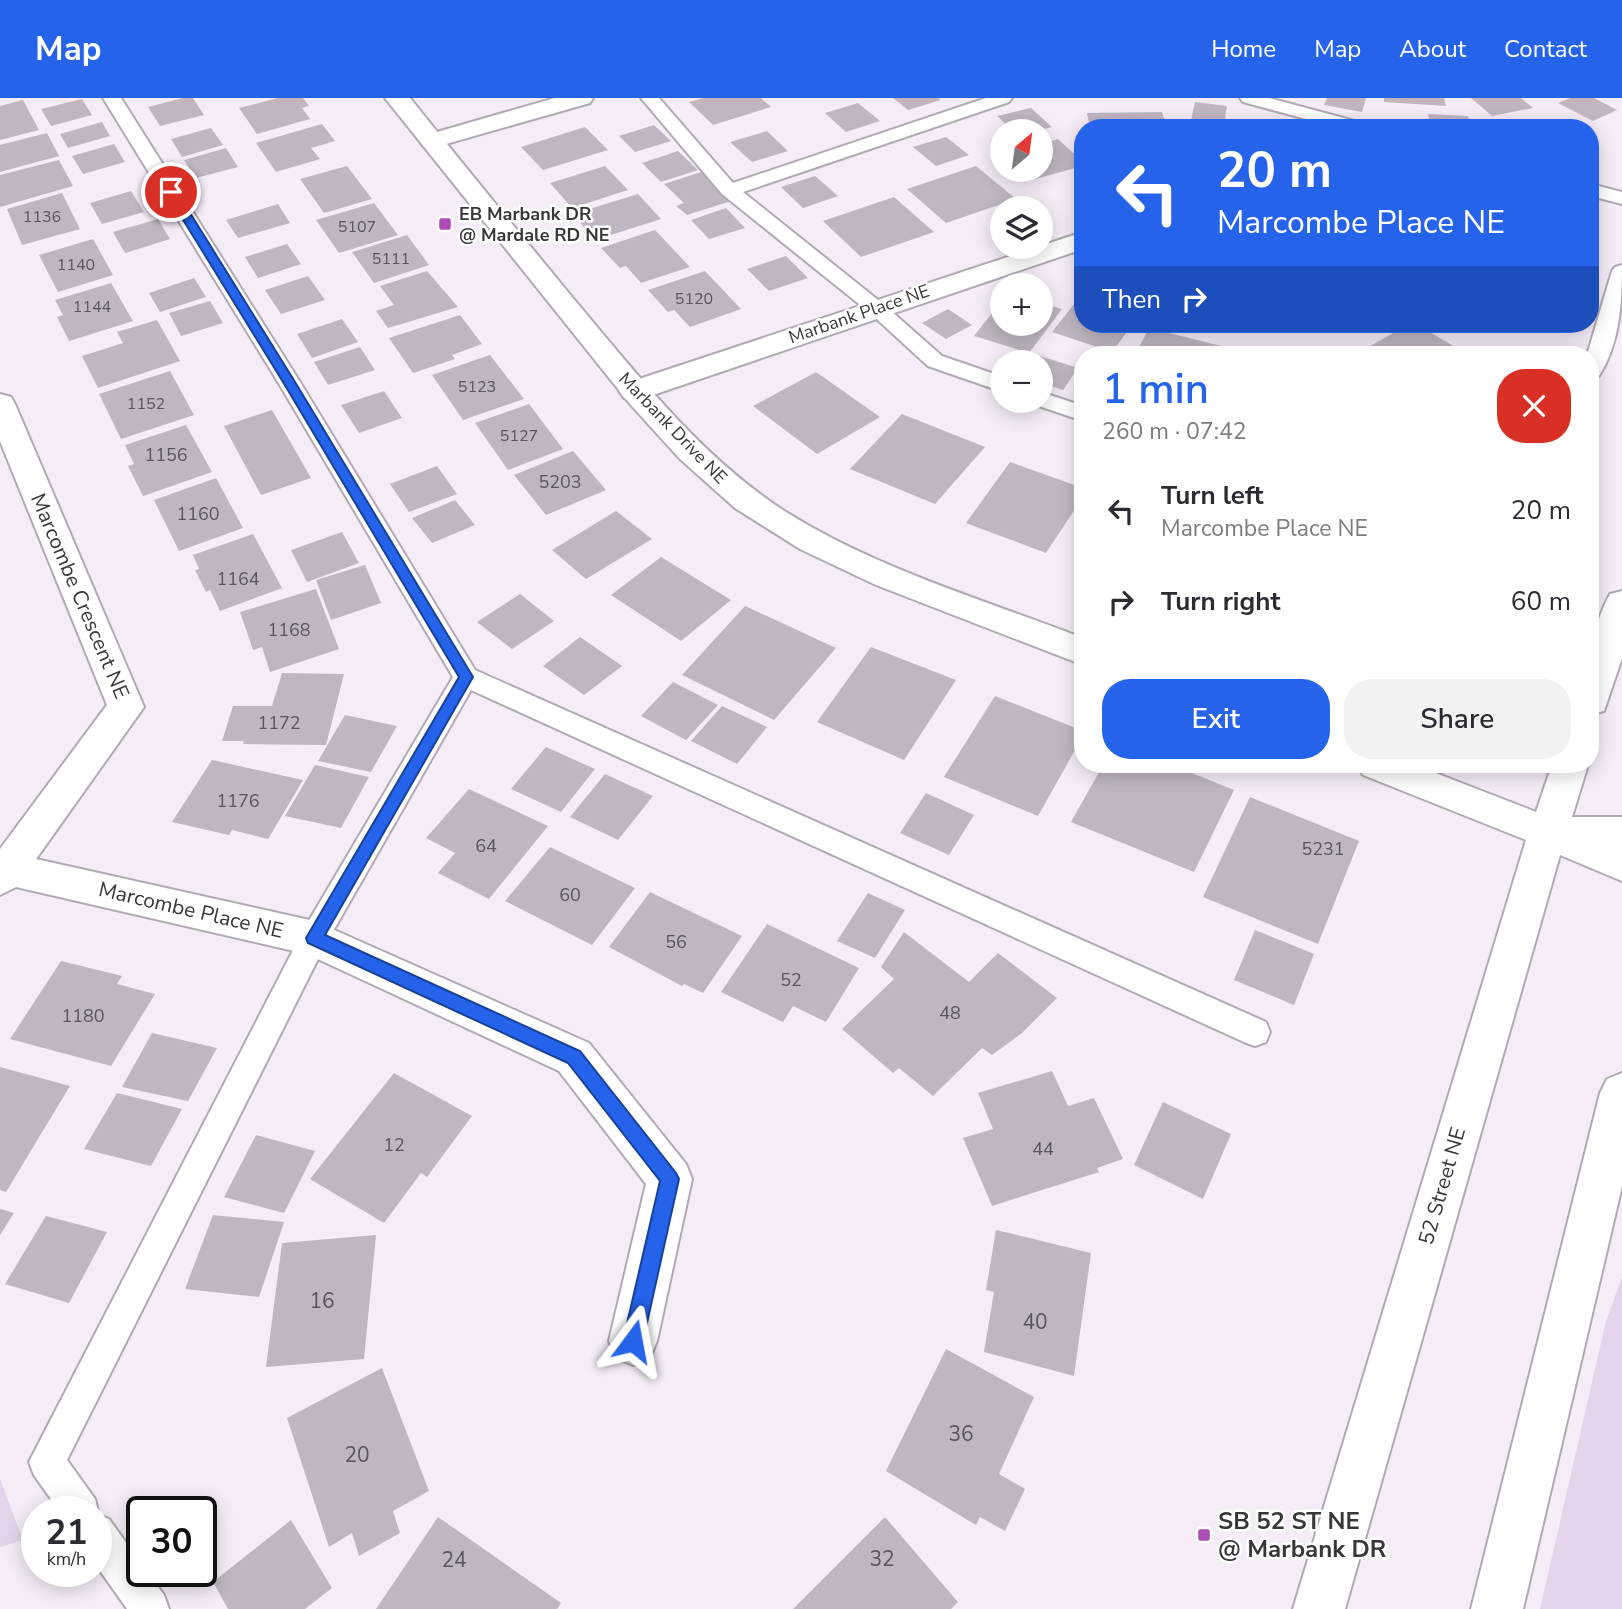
<!DOCTYPE html>
<html lang="en">
<head>
<meta charset="utf-8">
<style>
  body { margin:0; font-family:"Nunito Sans",sans-serif; background:#f2f2f3; color:#2b2b33; height:100vh; display:flex; flex-direction:column; font-size:26px; white-space:nowrap }
  * { box-sizing:border-box; margin:0 }
  p { font-size:23px; color:#7c7c81 }
  .icon { flex:none; width:38px; height:38px; fill:none; stroke:currentColor; stroke-width:2; stroke-linecap:round; stroke-linejoin:round }
  .map { position:relative; flex:1; overflow:hidden }
  .sheet { position:absolute; left:1074px; top:248px; width:525px; height:427px; display:flex; flex-direction:column; background:#fff; border-radius:28px; box-shadow:0 4px 18px #0003 }
  .sheet>* { flex:none }
  .banner { position:absolute; left:1074px; top:21px; width:525px; height:214px; border-radius:28px; box-shadow:0 4px 18px #0003; background:#2563eb; color:#fff; overflow:hidden }
  .needle { width:46px; rotate:29deg }
  .controls { position:absolute; left:990px; top:21px; display:grid; gap:14px }
  .controls a { display:grid; place-items:center; width:63px; height:63px; border-radius:50%; background:#fff; box-shadow:0 4px 18px #0003; font-size:35px }
  .speed { position:absolute; left:21px; top:1398px; display:flex; gap:14px; font-size:35px; font-weight:700; text-align:center }
  .speed>* { display:grid; place-content:center; width:91px; height:91px; border-radius:50%; background:#fff; box-shadow:0 4px 18px #0003; line-height:1 }
  .speed small { font-size:18px; font-weight:400 }
  .speed .limit { border:4px solid #111; border-radius:10px; background:#fff; color:#111 }
  .pin { position:absolute; display:grid; place-items:center; width:60px; height:60px; color:#fff; margin:-30px; border:4px solid #fff; border-radius:50%; box-shadow:0 2px 7px #0007 }
  .me { position:absolute; width:77px; margin:-38px; rotate:13deg; stroke-linejoin:round; filter:drop-shadow(0 0 5px #0008) }
  .turn { display:flex; align-items:center; gap:24px; height:147px; padding:0 28px; font-size:32px }
  .turn .icon { width:91px; height:91px; stroke-width:2.5 }
  .turn b { display:block; font-size:49px; line-height:60px }
  .then { display:flex; align-items:center; height:66px; padding:0 28px; background:#0003; gap:14px; font-size:26px }
  .round { display:grid; place-items:center; flex:none; width:74px; height:74px; border-radius:28px; background:#f2f2f3 }
  .headline { display:flex; align-items:center; justify-content:space-between; height:119px; padding:0 28px }
  h1 { font-size:42px; font-weight:600; line-height:52px; color:#2563eb }
  .primary-button { display:flex; gap:14px; margin-top:auto; padding:14px 28px }
  .primary-button a { flex:1; height:80px; border-radius:28px; background:#2563eb; color:#fff; font-size:28px; font-weight:600; line-height:80px; text-align:center }
  .primary-button a+a { background:#f2f2f3; color:#2b2b33 }
  ul { padding:0; list-style:none }
  li { display:flex; align-items:center; gap:21px; height:91px; padding:0 28px }
  li div { flex:1 }
  li b { display:block; font-size:26px }
  li em { font-style:normal }
  header { display:flex; align-items:center; gap:42px; box-sizing:border-box; height:98px; padding:0 35px; background:#2563eb; color:#fff }
  header strong { font-size:33px }
  nav { display:flex; gap:38px; margin-inline-start:auto; font-size:24px }
  .map>svg:first-child { display:block }
  .green { fill:#e5d3eb }
  .building { fill:#bfb6c1 }
  .lines { fill:none; stroke-linecap:round; stroke-linejoin:round }
  .lane-casing { stroke:#b1a9b4; stroke-width:4 }
  .street-casing { stroke:#b1a9b4; stroke-width:4 }
  .secondary-casing { stroke:#b1a9b4; stroke-width:4 }
  .lane { fill:#fff; fill-rule:evenodd }
  .street { fill:#fff; fill-rule:evenodd }
  .secondary { fill:#fff; fill-rule:evenodd }
  .route { fill:#2563eb; stroke:#184099; stroke-width:2 }
  .poi-dot { fill:#ac4cb5; stroke:#fff; stroke-width:2.5 }
  .labels { text-anchor:middle; dominant-baseline:central; stroke-width:5; stroke-linejoin:round; paint-order:stroke }
  .far-number-label { font-size:16px; fill:#5a555c }
  .far-poi-label { font-size:18px; font-weight:bold; fill:#39353a; stroke:#fff; text-anchor:start }
  .far-street-label { font-size:18px; fill:#39353a; stroke:#fff }
  .number-label { font-size:18px; fill:#5a555c }
  .street-label { font-size:21px; fill:#39353a; stroke:#fff }
  .near-number-label { font-size:21px; fill:#5a555c }
  .near-poi-label { font-size:24px; font-weight:bold; fill:#39353a; stroke:#fff; text-anchor:start }
</style>
</head>
<body>
<header>
<strong>Map</strong>
<nav><a>Home</a><a>Map</a><a>About</a><a>Contact</a></nav>
</header>
<div class="map">
<svg width="1622" height="1511" viewBox="0 0 1622 1511">
  <rect width="100%" height="100%" fill="#f5ecf8"/>
  <path class="green" d="M 1622,1179 L 1622,1511 L 1540,1511 L 1606,1223 Z
    M 0,1381 L 23,1442 L 0,1449 Z"/>
  <path class="building" d="M 183,0 L 193,0 L 204,17 L 160,28 L 148,9 Z
    M 278,0 L 303,0 L 309,8 L 302,10 L 310,21 L 257,36 L 239,10 Z
    M 703,0 L 761,0 L 771,9 L 713,27 L 689,4 Z
    M 893,0 L 938,0 L 941,2 L 908,12 Z
    M 1327,0 L 1366,0 L 1362,14 L 1324,7 Z
    M 1384,0 L 1444,0 L 1446,8 L 1384,4 Z
    M 1471,0 L 1521,0 L 1533,10 L 1492,18 Z
    M 1570,0 L 1594,0 L 1617,12 L 1593,23 L 1558,5 Z
    M 82,1 L 92,17 L 51,28 L 41,11 Z
    M 23,2 L 39,32 L 0,42 L 0,8 Z
    M 1195,4 L 1227,8 L 1224,27 L 1191,23 Z
    M 858,5 L 880,23 L 846,34 L 825,15 Z
    M 1031,10 L 1052,29 L 1036,33 L 1013,33 L 997,18 Z
    M 1162,14 L 1167,30 L 1090,30 L 1087,15 Z
    M 1428,16 L 1468,18 L 1471,30 L 1431,30 Z
    M 102,24 L 110,38 L 68,50 L 60,36 Z
    M 322,26 L 335,43 L 311,50 L 320,61 L 276,74 L 256,45 Z
    M 654,27 L 671,43 L 635,54 L 619,38 Z
    M 585,29 L 608,52 L 543,72 L 521,49 Z
    M 211,30 L 223,47 L 182,59 L 171,41 Z
    M 767,33 L 788,53 L 752,64 L 730,44 Z
    M 47,35 L 59,58 L 0,74 L 0,47 Z
    M 946,39 L 969,57 L 936,68 L 913,49 Z
    M 1058,41 L 1083,64 L 1083,68 L 1024,84 L 1011,72 L 1041,72 L 1041,46 Z
    M 114,46 L 125,64 L 83,76 L 72,58 Z
    M 226,50 L 238,69 L 196,80 L 184,62 Z
    M 678,53 L 698,72 L 661,84 L 642,65 Z
    M 59,62 L 73,88 L 0,109 L 0,77 Z
    M 347,68 L 372,101 L 324,115 L 300,81 Z
    M 605,68 L 628,92 L 572,110 L 550,85 Z
    M 976,68 L 1016,101 L 946,125 L 907,91 Z
    M 701,74 L 731,103 L 687,117 L 676,108 L 684,105 L 664,86 Z
    M 815,78 L 838,98 L 803,110 L 781,89 Z
    M 131,93 L 144,114 L 102,126 L 90,105 Z
    M 62,95 L 80,131 L 22,147 L 7,111 Z
    M 638,96 L 661,121 L 595,142 L 573,116 Z
    M 894,99 L 934,134 L 861,159 L 823,123 Z
    M 374,105 L 398,137 L 339,155 L 316,122 Z
    M 278,106 L 290,125 L 238,140 L 226,122 Z
    M 726,110 L 745,130 L 709,141 L 691,122 Z
    M 158,121 L 170,141 L 125,155 L 113,134 Z
    M 655,132 L 690,169 L 641,185 L 626,168 L 620,170 L 601,150 Z
    M 407,137 L 429,167 L 374,185 L 352,154 Z
    M 93,141 L 113,177 L 58,194 L 39,157 Z
    M 287,146 L 301,166 L 258,180 L 245,159 Z
    M 786,158 L 808,180 L 769,193 L 747,171 Z
    M 427,173 L 458,209 L 388,230 L 376,213 L 394,207 L 380,188 Z
    M 705,173 L 741,211 L 690,229 L 674,212 L 668,214 L 648,192 Z
    M 308,178 L 325,202 L 281,216 L 265,192 Z
    M 194,180 L 206,199 L 160,214 L 149,195 Z
    M 111,185 L 133,223 L 69,243 L 57,219 L 63,217 L 55,202 Z
    M 1003,201 L 1003,226 L 1041,226 L 1041,205 L 1062,211 L 1029,255 L 974,238 Z
    M 210,203 L 223,225 L 181,238 L 169,215 Z
    M 1074,206 L 1083,209 L 1083,226 L 1133,226 L 1112,254 L 1052,234 Z
    M 948,211 L 972,227 L 946,241 L 922,225 Z
    M 460,217 L 482,246 L 452,257 L 455,261 L 413,275 L 389,240 Z
    M 342,221 L 358,244 L 312,260 L 297,236 Z
    M 157,222 L 180,263 L 98,290 L 82,258 L 123,245 L 117,234 Z
    M 1409,226 L 1416,226 L 1462,253 L 1455,257 L 1363,257 L 1358,255 Z
    M 1149,230 L 1229,250 L 1226,257 L 1135,257 Z
    M 360,249 L 375,272 L 328,287 L 314,264 Z
    M 490,257 L 524,301 L 463,322 L 432,277 Z
    M 1037,257 L 1078,270 L 1063,292 L 1041,285 L 1041,264 L 1032,264 Z
    M 170,273 L 194,317 L 121,341 L 99,296 Z
    M 816,274 L 880,319 L 817,356 L 753,308 Z
    M 384,293 L 402,320 L 359,335 L 341,307 Z
    M 529,306 L 563,351 L 508,372 L 475,325 Z
    M 272,312 L 311,380 L 261,397 L 224,328 Z
    M 902,316 L 985,349 L 935,406 L 850,371 Z
    M 186,327 L 212,374 L 143,398 L 128,368 L 134,366 L 125,347 Z
    M 573,353 L 606,392 L 546,417 L 514,377 Z
    M 1010,364 L 1083,390 L 1083,399 L 1046,455 L 966,425 Z
    M 437,368 L 457,396 L 409,414 L 390,386 Z
    M 216,380 L 243,430 L 179,453 L 154,402 Z
    M 455,402 L 475,427 L 432,445 L 412,420 Z
    M 616,413 L 652,441 L 586,481 L 552,452 Z
    M 342,434 L 359,465 L 307,484 L 291,452 Z
    M 253,436 L 282,490 L 220,513 L 210,492 L 206,494 L 195,472 L 199,471 L 193,457 Z
    M 661,459 L 731,502 L 681,543 L 611,497 Z
    M 365,467 L 381,505 L 331,522 L 316,482 Z
    M 316,491 L 339,551 L 270,574 L 262,549 L 253,552 L 240,514 Z
    M 520,496 L 554,523 L 512,551 L 477,524 Z
    M 745,508 L 836,550 L 774,622 L 682,577 Z
    M 580,539 L 622,568 L 584,597 L 543,568 Z
    M 871,549 L 956,582 L 904,662 L 817,624 Z
    M 282,575 L 344,576 L 326,647 L 243,646 L 244,643 L 222,643 L 233,608 L 272,608 Z
    M 673,584 L 718,607 L 686,642 L 641,618 Z
    M 995,598 L 1083,633 L 1083,638 L 1038,718 L 944,679 Z
    M 722,608 L 767,629 L 737,666 L 691,643 Z
    M 345,617 L 397,628 L 371,674 L 318,663 Z
    M 546,649 L 595,671 L 561,714 L 511,691 Z
    M 212,662 L 303,682 L 268,741 L 232,732 L 229,737 L 172,724 Z
    M 315,667 L 369,679 L 341,730 L 285,718 Z
    M 1103,667 L 1172,667 L 1234,692 L 1194,774 L 1071,724 Z
    M 605,676 L 653,698 L 618,742 L 570,719 Z
    M 469,691 L 548,728 L 489,801 L 438,775 L 455,755 L 426,740 Z
    M 926,695 L 974,717 L 949,757 L 900,735 Z
    M 1250,699 L 1359,743 L 1318,846 L 1203,799 Z
    M 550,749 L 635,790 L 592,847 L 505,803 Z
    M 650,794 L 742,838 L 703,895 L 684,886 L 682,888 L 609,849 Z
    M 868,795 L 905,812 L 875,860 L 837,843 Z
    M 767,826 L 859,870 L 826,924 L 793,908 L 783,924 L 721,894 Z
    M 1255,832 L 1314,856 L 1294,907 L 1234,882 Z
    M 904,834 L 969,884 L 998,855 L 1057,900 L 1022,935 L 992,957 L 982,950 L 933,998 L 899,970 L 893,975 L 842,931 L 894,881 L 881,869 Z
    M 61,863 L 122,878 L 117,886 L 155,896 L 111,968 L 10,941 Z
    M 152,935 L 217,950 L 188,1003 L 122,989 Z
    M 0,969 L 70,988 L 6,1094 L 0,1092 Z
    M 1052,973 L 1068,1008 L 1094,1000 L 1123,1061 L 1097,1070 L 1099,1074 L 992,1108 L 963,1040 L 993,1031 L 978,995 Z
    M 394,975 L 472,1018 L 427,1079 L 421,1075 L 384,1125 L 310,1081 Z
    M 117,995 L 182,1011 L 151,1068 L 84,1051 Z
    M 1163,1004 L 1231,1036 L 1203,1101 L 1134,1067 Z
    M 256,1037 L 315,1053 L 284,1115 L 224,1099 Z
    M 0,1111 L 14,1115 L 0,1137 Z
    M 213,1117 L 284,1124 L 259,1199 L 185,1191 Z
    M 46,1118 L 107,1134 L 69,1205 L 5,1186 Z
    M 996,1132 L 1091,1155 L 1074,1278 L 984,1254 L 994,1194 L 986,1192 Z
    M 376,1137 L 364,1261 L 266,1269 L 282,1145 Z
    M 946,1251 L 1034,1299 L 999,1376 L 1025,1391 L 1005,1433 L 980,1419 L 976,1427 L 886,1373 Z
    M 382,1270 L 429,1393 L 393,1413 L 400,1435 L 359,1458 L 352,1435 L 329,1449 L 287,1320 Z
    M 438,1419 L 561,1505 L 557,1511 L 376,1511 Z
    M 885,1419 L 958,1504 L 951,1511 L 793,1511 Z
    M 291,1422 L 332,1490 L 305,1511 L 228,1511 L 213,1484 Z"/>
  <g class="lines">
    <g class="lane-casing">
      <path id="lane" d="M 103,0 L 121,0 L 300,284 L 475,572 L 1266,924 L 1270,934 L 1266,944 L 1255,948 L 1244,944 L 471,592 L 324,849 L 67,1362 L 95,1401 L 99,1417 L 109,1421 L 142,1467 L 142,1474 L 147,1474 L 164,1497 L 169,1511 L 127,1511 L 96,1467 L 96,1414 L 60,1414 L 34,1377 L 29,1364 L 304,831 L 453,579 L 278,284 Z
        M 641,0 L 659,0 L 733,85 L 986,0 L 1012,0 L 1009,4 L 743,94 L 883,206 L 942,258 L 1003,279 L 1003,294 L 928,268 L 869,214 L 722,96 Z
        M 1240,0 L 1269,0 L 1366,26 L 1369,30 L 1339,30 L 1243,4 Z
        M 1591,86 L 1622,94 L 1622,106 L 1591,98 Z
        M 1622,167 C 1622,205 1620,245 1599,278 L 1591,280 L 1591,257 L 1587,257 L 1612,173 L 1615,169 Z
        M 1041,294 L 1083,308 L 1083,323 L 1033,306 L 1031,303 L 1041,303 Z"/>
    </g>
    <g class="street-casing">
      <path id="street" d="M 555,0 L 593,0 L 590,5 L 432,50 L 423,48 L 420,43 L 423,38 Z
        M 1083,134 L 1083,151 L 644,300 L 634,302 L 624,300 L 619,293 L 624,286 Z
        M 0,296 L 11,299 L 15,306 L 144,609 L 36,761 L 314,823 L 589,945 L 686,1066 L 692,1081 L 657,1243 L 650,1260 L 633,1267 L 616,1260 L 609,1243 L 646,1086 L 559,973 L 307,856 L 16,789 L 0,797 L 0,751 L 107,607 L 0,343 Z"/>
    </g>
    <g class="secondary-casing">
      <path id="secondary" d="M 385,0 L 410,0 C 465,69 521,137 577,205 C 641,281 702,360 786,414 C 877,471 984,502 1083,540 L 1083,567 L 876,487 L 800,451 L 735,410 L 680,361 L 630,306 Z
        M 1622,493 L 1622,560 L 1604,613 L 1591,616 C 1589,576 1589,533 1610,496 Z
        M 1358,667 L 1415,667 L 1536,714 L 1552,667 L 1588,667 L 1572,719 L 1622,719 L 1622,783 L 1560,757 L 1345,1511 L 1293,1511 L 1526,742 L 1363,677 Z
        M 1622,975 L 1622,1088 L 1523,1511 L 1471,1511 L 1600,995 L 1607,981 Z"/>
    </g>
    <use href="#lane" class="lane"/>
    <use href="#street" class="street"/>
    <use href="#secondary" class="secondary"/>
  </g>
  <path class="route" d="M 171,91 L 177,94 L 295,284 L 473,579 L 325,837 L 580,953 L 676,1075 L 679,1081 L 643,1243 L 640,1250 L 633,1253 L 626,1250 L 623,1243 L 660,1083 L 568,965 L 308,845 L 306,840 L 459,579 L 283,284 L 166,94 Z"/>
  <g class="poi-dot">
    <rect x="438" y="119" width="14" height="14" rx="3.5"/>
    <rect x="1197" y="1430" width="14" height="14" rx="3.5"/>
  </g>
  <g class="labels">
    <g class="far-number-label">
      <text x="42" y="119">1136</text>
      <text x="357" y="129">5107</text>
      <text x="391" y="161">5111</text>
      <text x="76" y="167">1140</text>
      <text x="694" y="201">5120</text>
      <text x="92" y="209">1144</text>
      <text x="477" y="289">5123</text>
      <text x="146" y="306">1152</text>
      <text x="519" y="338">5127</text>
    </g>
    <g class="far-poi-label">
      <text x="459" y="116">EB Marbank DR<tspan x="459" dy="21">@ Mardale RD NE</tspan></text>
    </g>
    <g class="far-street-label">
      <text transform="translate(859 216) rotate(-19)">Marbank Place NE</text>
      <text transform="translate(673 330) rotate(46)">Marbank Drive NE</text>
    </g>
    <g class="number-label">
      <text x="166" y="357">1156</text>
      <text x="560" y="384">5203</text>
      <text x="198" y="416">1160</text>
      <text x="238" y="481">1164</text>
      <text x="289" y="532">1168</text>
      <text x="279" y="625">1172</text>
      <text x="238" y="703">1176</text>
      <text x="486" y="748">64</text>
      <text x="1323" y="751">5231</text>
      <text x="570" y="797">60</text>
      <text x="676" y="844">56</text>
      <text x="791" y="882">52</text>
      <text x="950" y="915">48</text>
      <text x="83" y="918">1180</text>
      <text x="394" y="1047">12</text>
      <text x="1043" y="1051">44</text>
    </g>
    <g class="street-label">
      <text transform="translate(80 498) rotate(67)">Marcombe Crescent NE</text>
      <text transform="translate(191 812) rotate(13)">Marcombe Place NE</text>
      <text transform="translate(1442 1088) rotate(-74)">52 Street NE</text>
    </g>
    <g class="near-number-label">
      <text x="322" y="1203">16</text>
      <text x="1035" y="1224">40</text>
      <text x="961" y="1336">36</text>
      <text x="357" y="1357">20</text>
      <text x="882" y="1461">32</text>
      <text x="454" y="1462">24</text>
    </g>
    <g class="near-poi-label">
      <text x="1218" y="1423">SB 52 ST NE<tspan x="1218" dy="28">@ Marbank DR</tspan></text>
    </g>
  </g>
</svg>
<div class="controls">
<a><svg class="needle" viewBox="-14 -14 28 28"><path d="M0-13l5 13h-10z" fill="#e53935"/><path d="M0 13l5-13h-10z" fill="#7c7c81"/></svg></a>
<a><svg class="icon" aria-label="layers" viewBox="0 0 24 24"><path d="M12 4l9 5-9 5-9-5zM3 14l9 5 9-5"/></svg></a>
<a>+</a>
<a>−</a>
</div>
<div class="speed"><div>21<small>km/h</small></div><div class="limit">30</div></div>
<div class="pin" style="left:171px;top:94px;background:#d93025"><svg class="icon" aria-label="arrive" viewBox="0 0 24 24"><path d="M6 21V4h12l-3 4 3 4H6"/></svg></div>
<svg class="me" style="left:633px;top:1243px" viewBox="-20 -20 40 40"><path d="M0-17L14 15 0 8-14 15z" fill="#2563eb" stroke="#fff" stroke-width="4"/></svg>
<div class="banner">
<div class="turn"><svg class="icon" aria-label="left" viewBox="0 0 24 24"><path d="M17 20v-9H6M10 6l-5 5 5 5"/></svg><div><b>20 m</b>Marcombe Place NE</div></div>
<div class="then">Then<svg class="icon" aria-label="right" viewBox="0 0 24 24"><path d="M7 20v-9h11M14 6l5 5-5 5"/></svg></div>
</div>
<section class="sheet">
<div class="headline"><div><h1>1 min</h1><p>260 m · 07:42</p></div><a class="round" style="background:#d93025;color:#fff"><svg class="icon" aria-label="close" viewBox="0 0 24 24"><path d="M6 6l12 12M18 6L6 18"/></svg></a></div>
<ul>
<li><svg class="icon" aria-label="left" viewBox="0 0 24 24"><path d="M17 20v-9H6M10 6l-5 5 5 5"/></svg><div><b>Turn left</b><p>Marcombe Place NE</p></div><em>20 m</em></li>
<li><svg class="icon" aria-label="right" viewBox="0 0 24 24"><path d="M7 20v-9h11M14 6l5 5-5 5"/></svg><div><b>Turn right</b></div><em>60 m</em></li>
</ul>
<div class="primary-button"><a>Exit</a><a>Share</a></div>
</section>
</div>
</body>
</html>
